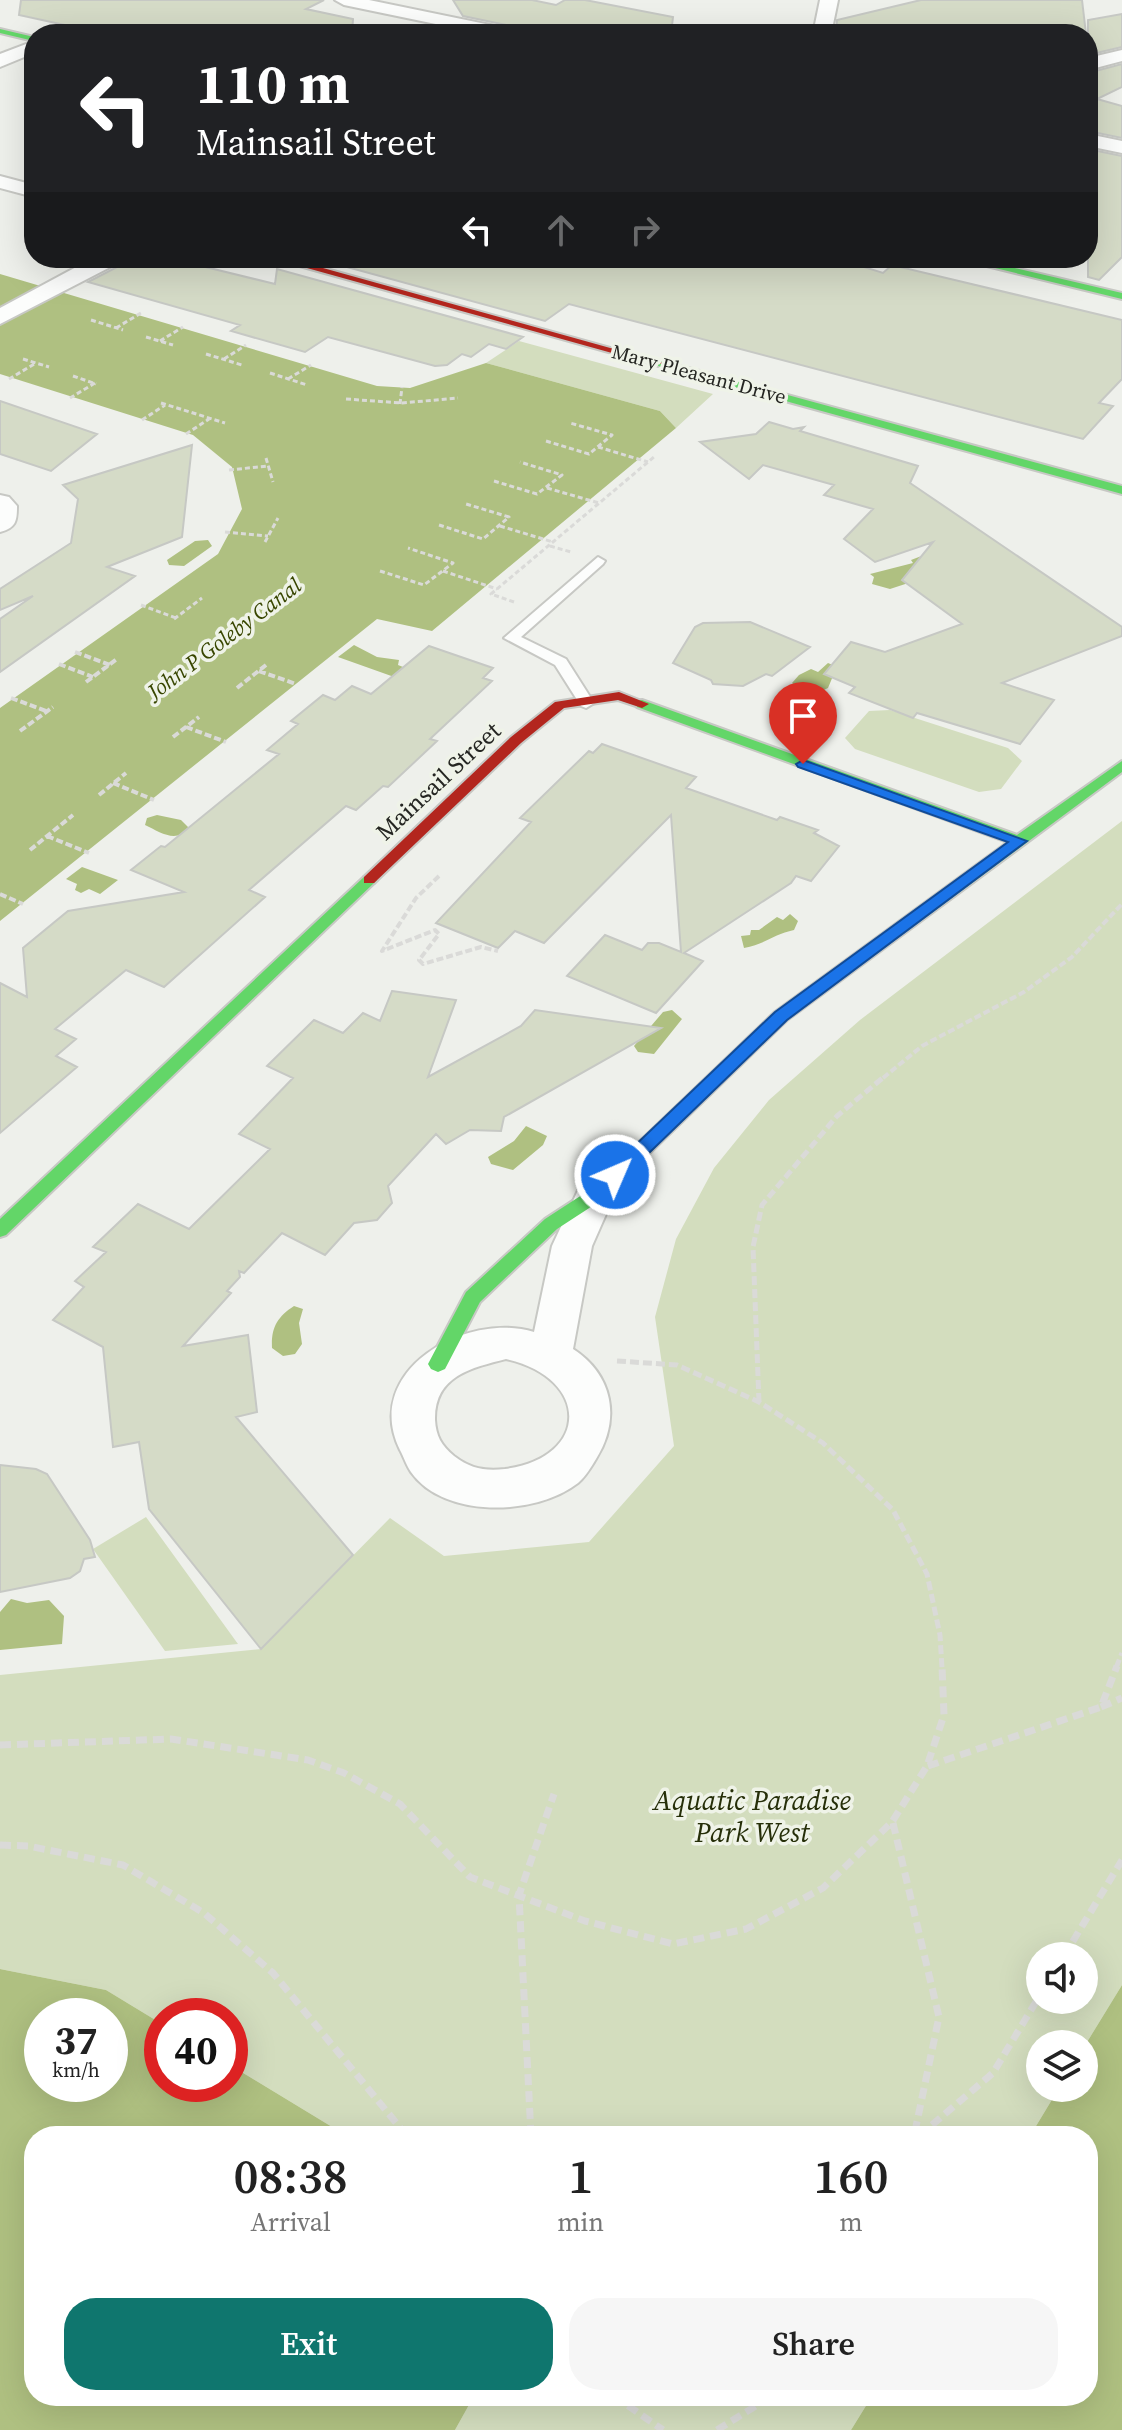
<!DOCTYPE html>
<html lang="en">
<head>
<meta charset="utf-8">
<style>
  body { margin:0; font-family:"Source Serif 4",serif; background:#f6f6f6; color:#222; height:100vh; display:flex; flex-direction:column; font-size:30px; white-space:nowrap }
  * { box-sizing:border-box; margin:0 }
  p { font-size:26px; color:#767676 }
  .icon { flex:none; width:44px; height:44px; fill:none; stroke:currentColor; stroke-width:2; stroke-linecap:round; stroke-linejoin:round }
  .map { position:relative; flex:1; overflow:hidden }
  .drawer { position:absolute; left:24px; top:2126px; width:1074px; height:280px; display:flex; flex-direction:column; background:#fff; border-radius:32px; box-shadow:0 8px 32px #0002 }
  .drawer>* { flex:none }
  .top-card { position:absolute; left:24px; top:24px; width:1074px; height:244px; border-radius:32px; box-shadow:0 8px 32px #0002; background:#202124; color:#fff; overflow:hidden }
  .buttons { position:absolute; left:1026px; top:1942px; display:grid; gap:16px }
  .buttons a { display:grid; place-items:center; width:72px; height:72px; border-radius:50%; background:#fff; box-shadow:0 8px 32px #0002; font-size:40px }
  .speed { position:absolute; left:24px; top:1998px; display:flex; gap:16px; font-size:40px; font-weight:700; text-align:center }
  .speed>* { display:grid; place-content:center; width:104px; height:104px; border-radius:50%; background:#fff; box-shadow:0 8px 32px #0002; line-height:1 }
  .speed small { font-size:20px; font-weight:400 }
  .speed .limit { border:12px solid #d22; background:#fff; color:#111 }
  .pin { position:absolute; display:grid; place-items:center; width:68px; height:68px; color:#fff; margin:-82px -34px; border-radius:50% 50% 50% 0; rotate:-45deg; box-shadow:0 0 8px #0007 }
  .pin .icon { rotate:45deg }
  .me { position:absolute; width:88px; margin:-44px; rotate:45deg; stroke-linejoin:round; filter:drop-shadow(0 0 6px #0008) }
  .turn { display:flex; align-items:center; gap:28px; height:168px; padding:0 40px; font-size:36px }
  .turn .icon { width:104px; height:104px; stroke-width:2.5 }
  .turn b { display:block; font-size:56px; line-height:68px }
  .lanes { display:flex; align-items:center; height:76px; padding:0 40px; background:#0003; justify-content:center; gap:40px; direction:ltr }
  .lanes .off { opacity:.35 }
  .eta { display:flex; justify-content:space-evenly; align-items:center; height:136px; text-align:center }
  .eta b { font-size:48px; font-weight:600; line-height:56px }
  .button { display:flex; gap:16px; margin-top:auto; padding:16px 40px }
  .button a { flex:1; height:92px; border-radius:32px; background:#0f766e; color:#fff; font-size:32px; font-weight:600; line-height:92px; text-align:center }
  .button a+a { background:#f6f6f6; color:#222 }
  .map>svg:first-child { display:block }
  .green { fill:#d3ddbe; fill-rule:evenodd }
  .water { fill:#afc081; fill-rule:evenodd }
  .building { fill:#d5dbc7; stroke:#c6c8c4; stroke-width:2 }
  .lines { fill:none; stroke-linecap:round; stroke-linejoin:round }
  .lane-casing { stroke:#c7c8c4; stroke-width:4 }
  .street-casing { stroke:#c7c8c4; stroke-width:4 }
  .fast-casing { stroke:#c7c8c4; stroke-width:4 }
  .jam-casing { stroke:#c7c8c4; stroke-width:4 }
  .path-far3 { stroke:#dadad8; stroke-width:3; stroke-dasharray:5 3; stroke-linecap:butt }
  .path-far2 { stroke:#dadad8; stroke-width:4; stroke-dasharray:7 3; stroke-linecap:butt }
  .path-far1 { stroke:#dadad8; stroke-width:5; stroke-dasharray:9 4; stroke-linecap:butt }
  .path { stroke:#dadad8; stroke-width:7; stroke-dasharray:11 6; stroke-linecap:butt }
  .lane { fill:#fcfdfc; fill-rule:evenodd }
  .street { fill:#fcfdfc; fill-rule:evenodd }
  .fast { fill:#63d668; fill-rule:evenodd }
  .jam { fill:#b3261e; fill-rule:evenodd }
  .route { fill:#1a73e8; stroke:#114b97; stroke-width:2 }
  .labels { text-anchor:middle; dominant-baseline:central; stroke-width:7; stroke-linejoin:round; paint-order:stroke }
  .far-street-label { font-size:20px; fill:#252622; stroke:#eff3e8 }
  .far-water-label { font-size:22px; font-style:italic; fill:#384600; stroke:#eff3e8 }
  .street-label { font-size:24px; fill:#252622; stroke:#eff3e8 }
  .near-park-label { font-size:28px; font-style:italic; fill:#262f09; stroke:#eff3e8 }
</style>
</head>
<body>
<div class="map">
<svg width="1122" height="2430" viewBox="0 0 1122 2430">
  <rect width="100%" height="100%" fill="#eef0eb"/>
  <path class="green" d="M 519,341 L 713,394 L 676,428 L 660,411 L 486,363 Z
    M 890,710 L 1008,748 L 1022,761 L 1001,789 L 979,792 L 855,749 L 845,738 L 869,711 Z
    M 1122,821 L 1122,1985 L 1084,2047 L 1084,2044 L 1040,2044 L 1040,2088 L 1059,2088 L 1030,2136 L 347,2136 L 230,2065 L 230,2016 L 162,2016 L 162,2024 L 106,1990 L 0,1969 L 0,1675 L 261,1649 L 390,1518 L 444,1556 L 589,1542 L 674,1446 L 655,1317 L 676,1239 L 714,1168 L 769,1100 L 860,1020 ZM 1040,1956 L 1084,1956 L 1084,2000 L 1040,2000 Z
    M 146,1517 L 238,1644 L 165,1651 L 93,1549 Z
    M 474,2396 L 872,2396 L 851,2430 L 455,2430 Z"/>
  <path class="water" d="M 0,274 L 377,386 L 410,388 L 486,363 L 660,411 L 676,428 L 432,631 L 377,619 L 0,921 L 0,708 L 218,554 L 242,509 L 232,467 L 193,435 L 0,374 Z
    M 208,540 L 212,546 L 184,566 L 169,565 L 167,560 L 195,541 Z
    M 924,555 L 945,571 L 890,589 L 872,584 L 874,577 L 870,574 L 913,563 L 911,560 Z
    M 354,645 L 377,657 L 399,660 L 398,665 L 408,669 L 397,678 L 338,657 Z
    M 828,663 L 842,669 L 833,676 L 828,688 L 803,700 L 787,693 L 796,686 L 792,683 L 799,675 L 811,669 L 818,672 Z
    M 157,815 L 181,820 L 189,828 C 176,844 160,832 145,825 L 147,818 Z
    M 82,867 L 118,880 L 100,894 L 89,889 L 81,893 L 75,890 L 77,884 L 66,879 Z
    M 790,914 L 798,921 L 794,930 C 774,934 766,944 744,948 L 741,936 L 750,935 L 751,930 L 759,930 L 777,917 L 783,920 Z
    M 672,1010 L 682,1019 L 654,1054 L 638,1052 L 634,1046 L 663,1012 Z
    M 526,1126 L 547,1136 L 543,1145 L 513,1170 L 491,1164 L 488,1157 L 514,1141 Z
    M 294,1306 L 303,1309 L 299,1323 L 302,1344 L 295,1354 L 283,1356 L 272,1348 C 271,1328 277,1317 294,1306 Z
    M 11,1599 L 27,1603 L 49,1600 L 64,1616 L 62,1644 L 0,1650 L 0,1612 Z
    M 0,1969 L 106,1990 L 162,2024 L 162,2084 L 230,2084 L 230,2065 L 347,2136 L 34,2136 L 34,2396 L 474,2396 L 455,2430 L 0,2430 ZM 42,2016 L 110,2016 L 110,2084 L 42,2084 Z
    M 1122,1985 L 1122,2430 L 851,2430 L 872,2396 L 1088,2396 L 1088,2136 L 1030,2136 L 1059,2088 L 1084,2088 L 1084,2047 Z"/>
  <path class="building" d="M 21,0 L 324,0 L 306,9 L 353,19 L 352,34 L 106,34 L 19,15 Z
    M 453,0 L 532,0 L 556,5 L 565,0 L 585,0 L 673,17 L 671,34 L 522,34 L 511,26 L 463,16 Z
    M 921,0 L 1082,0 L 1086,34 L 836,34 L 837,20 Z
    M 1122,14 L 1122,47 L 1088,55 L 1088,20 Z
    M 1122,64 L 1122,87 L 1097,99 L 1122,106 L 1122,138 L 1088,131 L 1088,73 Z
    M 1088,149 L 1122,156 L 1122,257 L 1099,280 L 1088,277 Z
    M 314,258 L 835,258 L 883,273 L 892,265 L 1122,320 L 1122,379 L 1099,403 L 1113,406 L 1083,439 L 569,304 L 545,321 Z
    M 185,262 L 275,284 L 277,269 L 523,337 L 506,349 L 489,344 L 471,357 L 462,354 L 447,365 L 435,366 L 328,337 L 305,352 L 231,331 L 240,325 L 88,282 L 117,267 Z
    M 0,401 L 97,434 L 51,471 L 0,454 Z
    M 769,422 L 793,429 L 804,427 L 800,431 L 918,466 L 910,483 L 1122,627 L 1122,636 L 1002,683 L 1054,700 L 1020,744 L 917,713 L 913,718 L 849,693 L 855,687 L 824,674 L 851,642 L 885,652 L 962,624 L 902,580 L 933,542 L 875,562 L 844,539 L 873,509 L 824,495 L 834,485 L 763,465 L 749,479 L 700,442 L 756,434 Z
    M 192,445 L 182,537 L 107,567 L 135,576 L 0,672 L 0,619 L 33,596 L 0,610 L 0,589 L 71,543 L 78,499 L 63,485 Z
    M 750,622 L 810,647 L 772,676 L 766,674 L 743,686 L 713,684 L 711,680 L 673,663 L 695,627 L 703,623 Z
    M 429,646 L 493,668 L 483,678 L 492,681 L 430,739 L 437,741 L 388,787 L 383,786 L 356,810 L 346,806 L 249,890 L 265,897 L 164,987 L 126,970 L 55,1029 L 76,1039 L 56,1056 L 77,1067 L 0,1133 L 0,983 L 27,997 L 23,948 L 68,911 L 184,892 L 131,870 L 161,846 L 165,847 L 279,754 L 267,750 L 298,724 L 291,721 L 323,695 L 335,700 L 352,686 L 371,694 Z
    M 602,744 L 696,777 L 686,788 L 777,820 L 780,817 L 818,830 L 814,833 L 839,846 L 811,881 L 796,876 L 791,883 L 684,953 L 703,961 L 656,1013 L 567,976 L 605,935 L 642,950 L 648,943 L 659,943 L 681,952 L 671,815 L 544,943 L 515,931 L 498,948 L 436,923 L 531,822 L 520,818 L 589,751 L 593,753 Z
    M 392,991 L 456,1000 L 428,1077 L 521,1026 L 535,1010 L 661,1028 L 504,1117 L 501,1131 L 470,1130 L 446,1144 L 436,1134 L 388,1186 L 392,1203 L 377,1220 L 354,1223 L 325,1255 L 282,1233 L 244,1273 L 239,1271 L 240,1277 L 227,1291 L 231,1293 L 183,1346 L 248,1335 L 257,1412 L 236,1417 L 353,1555 L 261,1649 L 149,1509 L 139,1442 L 113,1447 L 103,1347 L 53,1320 L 84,1287 L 75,1281 L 106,1252 L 93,1247 L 138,1204 L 189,1229 L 270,1149 L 239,1134 L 293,1078 L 267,1066 L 314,1020 L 343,1033 L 363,1013 L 380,1021 Z
    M 0,1465 L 36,1469 L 47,1474 L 90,1540 L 95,1557 L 84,1559 L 80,1571 L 70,1578 L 0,1592 Z"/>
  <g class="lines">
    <g class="lane-casing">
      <path id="lane" d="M 598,557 L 605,561 L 603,564 L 521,637 L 566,659 L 594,703 L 586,708 L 581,706 L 555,665 L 504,638 Z"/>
    </g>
    <g class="street-casing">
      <path id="street" d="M 335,0 L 369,0 L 510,29 L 519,34 L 484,34 L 344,5 Z
        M 820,0 L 838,0 L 831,34 L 813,34 Z
        M 34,41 L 34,53 L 0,67 L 0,54 Z
        M 1122,50 L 1122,61 L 1088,70 L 1088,58 Z
        M 1088,134 L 1122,141 L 1122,153 L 1088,146 Z
        M 0,176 L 34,185 L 34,197 L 0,188 Z
        M 93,258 L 121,258 L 118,263 L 0,324 L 0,308 Z
        M 0,495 L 9,497 L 17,506 C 17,521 16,528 0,532 Z
        M 594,1181 L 608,1186 L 614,1196 L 592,1246 L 573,1349 C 613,1375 621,1419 596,1459 C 591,1467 586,1476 578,1483 C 536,1516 444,1519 411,1472 C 406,1465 404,1457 400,1450 C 361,1371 466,1311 534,1332 L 552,1246 L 580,1186 ZM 506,1359 C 591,1378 590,1458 505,1469 C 485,1471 471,1469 454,1456 C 441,1445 436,1436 435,1420 C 434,1376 471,1368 506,1359 Z"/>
    </g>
    <g class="fast-casing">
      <path id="fast" d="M 0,29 L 34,37 L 34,41 L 0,33 Z
        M 954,258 L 972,258 L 1122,293 L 1122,299 Z
        M 659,360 L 1122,486 L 1122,494 L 655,365 L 654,363 Z
        M 642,700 L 1017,835 L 1122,761 L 1122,772 L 787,1020 L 600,1201 L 557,1229 L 480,1302 L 445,1369 L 438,1372 L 431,1369 L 428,1364 L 466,1292 L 545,1219 L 588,1191 L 775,1012 L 1008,842 L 637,707 L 637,701 Z
        M 369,875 L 377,880 L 374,883 L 6,1235 L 0,1237 L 0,1219 L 364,877 Z"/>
    </g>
    <g class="jam-casing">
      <path id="jam" d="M 271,258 L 287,258 L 664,363 L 655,365 Z
        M 619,692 L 649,704 L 642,708 L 618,700 L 564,708 L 521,743 L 374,883 L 364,883 L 364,877 L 511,737 L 555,702 Z"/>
    </g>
    <path class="path-far3" d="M 91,320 L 123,330
      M 116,328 L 141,313
      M 146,337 L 173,345
      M 160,341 L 183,327
      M 206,354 L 242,365
      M 23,359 L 49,367
      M 224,359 L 246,345
      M 270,373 L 307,385
      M 73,376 L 96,384
      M 9,379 L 36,363
      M 288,379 L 311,365
      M 70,398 L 95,383
      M 346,399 L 402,403 L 458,398
      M 161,403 L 225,423
      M 400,404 L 402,387
      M 142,420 L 165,405
      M 186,434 L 209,419
      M 546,441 L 589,454 L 612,435 L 570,423
      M 598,447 L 648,462
      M 266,458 L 273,482
      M 229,470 L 268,466
      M 494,481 L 537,494 L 562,475 L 520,462
      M 547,488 L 599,503
      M 439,525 L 483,539 L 509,517 L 466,504
      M 500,526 L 553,542
      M 225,532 L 268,536
      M 265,542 L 278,518
      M 550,546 L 571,552
      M 380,571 L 424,585 L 453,563 L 408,548
      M 443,571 L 497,589
      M 514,602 L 491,594 L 654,457
      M 141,605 L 176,618
      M 174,619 L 202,598"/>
    <path class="path-far2" d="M 75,652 L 110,665
      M 59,664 L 93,677
      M 259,671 L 296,684
      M 86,682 L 117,659
      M 237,688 L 266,665
      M 11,698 L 46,711
      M 186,727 L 226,742
      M 20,731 L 53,707
      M 173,737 L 199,717
      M 113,783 L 154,800
      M 99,795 L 126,773
      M 47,836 L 89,853
      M 30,850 L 73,815
      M 439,876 L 416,898 L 382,951 L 435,930 L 439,934 L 419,960 L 423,964 L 481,947 L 498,951
      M 0,894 L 23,904
      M 883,1078 L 922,1046 L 1024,992 L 1072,957 L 1122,904"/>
    <path class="path-far1" d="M 617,1361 L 677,1365 L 759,1402 L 823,1443 L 893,1510 L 927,1574 L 940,1635 L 942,1668
      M 759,1402 L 753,1247 L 762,1205 L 837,1116 L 885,1076
      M 1116,1668 L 1122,1653"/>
    <path class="path" d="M 1101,1707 L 1122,1698
      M 0,1745 L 171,1739 L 308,1760 L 344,1773 L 400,1804 L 470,1877 L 585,1921 L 673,1944 L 746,1929 L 823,1888 L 892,1822 L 927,1766 L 944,1715 L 942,1666
      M 928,1766 L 1101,1707 L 1117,1666
      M 893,1823 L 939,2017 L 914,2136
      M 0,1845 L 28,1846 L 123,1865 L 204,1913 L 273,1973 L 407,2136
      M 1064,1956 L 1122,1860
      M 531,2136 L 519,1895 L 554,1794
      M 919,2136 L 993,2073 L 1040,1995
      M 614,2396 L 663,2430
      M 717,2430 L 772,2396"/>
    <use href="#lane" class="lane"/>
    <use href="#street" class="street"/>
    <use href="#fast" class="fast"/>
    <use href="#jam" class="jam"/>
  </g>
  <path class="route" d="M 803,760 L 1027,841 L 787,1020 L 621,1180 L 608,1180 L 606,1175 L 608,1171 L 775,1012 L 1008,842 L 798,767 L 796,764 Z"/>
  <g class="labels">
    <g class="far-street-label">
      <text transform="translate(699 374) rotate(15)">Mary Pleasant Drive</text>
    </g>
    <g class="far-water-label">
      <text transform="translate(224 638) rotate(-37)">John P Goleby Canal</text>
    </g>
    <g class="street-label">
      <text transform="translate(438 781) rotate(-43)">Mainsail Street</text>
    </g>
    <g class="near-park-label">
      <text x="752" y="1800">Aquatic Paradise<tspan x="752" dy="32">Park West</tspan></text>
    </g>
  </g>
</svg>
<div class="buttons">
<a><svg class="icon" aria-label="sound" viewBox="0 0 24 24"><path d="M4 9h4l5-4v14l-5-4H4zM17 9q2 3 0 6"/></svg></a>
<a><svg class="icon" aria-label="layers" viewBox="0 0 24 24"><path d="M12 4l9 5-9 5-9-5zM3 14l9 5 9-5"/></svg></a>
</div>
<div class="speed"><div>37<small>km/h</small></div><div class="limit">40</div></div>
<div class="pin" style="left:803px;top:764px;background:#d93025"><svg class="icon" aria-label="arrive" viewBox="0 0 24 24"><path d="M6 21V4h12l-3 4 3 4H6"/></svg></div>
<svg class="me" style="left:615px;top:1175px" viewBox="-20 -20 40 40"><circle r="17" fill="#1a73e8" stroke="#fff" stroke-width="3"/><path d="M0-11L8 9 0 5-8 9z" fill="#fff"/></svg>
<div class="top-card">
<div class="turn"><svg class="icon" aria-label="left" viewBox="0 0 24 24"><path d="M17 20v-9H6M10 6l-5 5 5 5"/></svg><div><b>110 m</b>Mainsail Street</div></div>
<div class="lanes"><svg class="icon" aria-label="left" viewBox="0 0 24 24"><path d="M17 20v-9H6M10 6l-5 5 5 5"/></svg><svg class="icon off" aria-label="ahead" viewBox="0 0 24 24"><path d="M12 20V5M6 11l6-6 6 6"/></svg><svg class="icon off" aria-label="right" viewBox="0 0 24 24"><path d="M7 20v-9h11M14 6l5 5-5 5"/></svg></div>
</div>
<section class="drawer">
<div class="eta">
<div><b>08:38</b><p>Arrival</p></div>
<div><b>1</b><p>min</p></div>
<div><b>160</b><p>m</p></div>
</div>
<div class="button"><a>Exit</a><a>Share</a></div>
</section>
</div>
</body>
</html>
